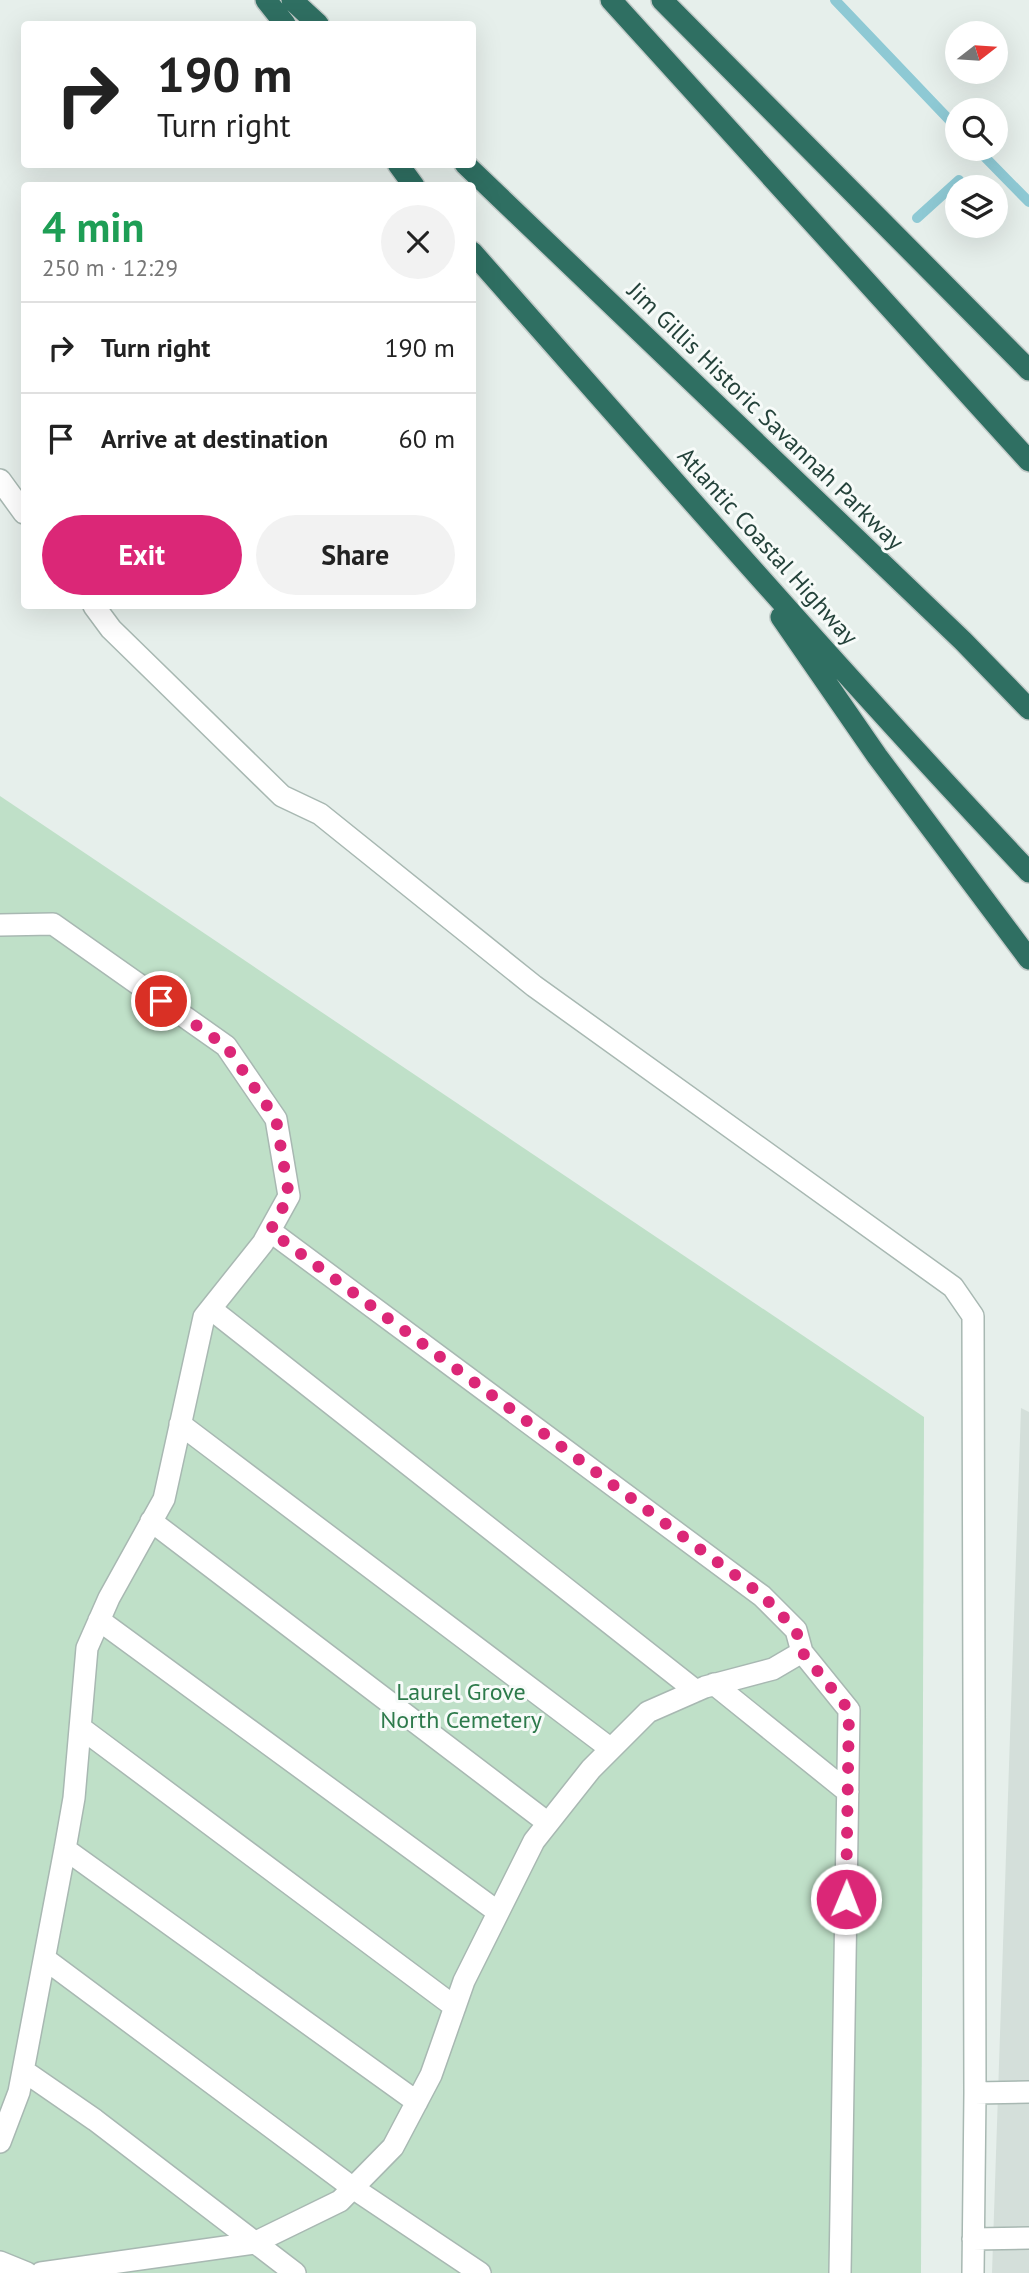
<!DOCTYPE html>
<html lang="en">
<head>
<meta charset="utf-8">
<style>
  body { margin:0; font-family:"PT Sans",sans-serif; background:#f2f2f2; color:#222; height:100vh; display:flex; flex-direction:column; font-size:26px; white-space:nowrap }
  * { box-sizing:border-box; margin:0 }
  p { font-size:23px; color:#767676 }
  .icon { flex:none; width:38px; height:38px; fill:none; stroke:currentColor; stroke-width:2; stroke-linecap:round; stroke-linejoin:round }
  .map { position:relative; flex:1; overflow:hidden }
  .panel { position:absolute; left:21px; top:182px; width:455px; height:427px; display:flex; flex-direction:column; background:#fff; border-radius:7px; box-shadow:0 7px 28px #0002 }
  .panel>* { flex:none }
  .top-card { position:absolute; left:21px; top:21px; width:455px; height:147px; border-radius:7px; box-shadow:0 7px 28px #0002; background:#fff; color:#222; overflow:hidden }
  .needle { width:46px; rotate:73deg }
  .controls { position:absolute; left:945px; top:21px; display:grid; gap:14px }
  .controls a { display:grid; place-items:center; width:63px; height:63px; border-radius:50%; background:#fff; box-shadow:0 7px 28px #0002; font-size:35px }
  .pin { position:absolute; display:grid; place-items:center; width:60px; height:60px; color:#fff; margin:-30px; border:4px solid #fff; border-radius:50%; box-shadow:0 2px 7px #0007 }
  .me { position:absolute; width:77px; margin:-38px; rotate:1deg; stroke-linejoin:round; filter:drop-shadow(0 0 5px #0008) }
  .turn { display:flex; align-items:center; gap:24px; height:147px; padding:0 21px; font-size:32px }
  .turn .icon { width:91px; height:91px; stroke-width:2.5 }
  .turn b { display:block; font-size:49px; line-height:60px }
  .round { display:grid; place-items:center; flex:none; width:74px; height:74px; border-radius:37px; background:#f2f2f2 }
  .overview { display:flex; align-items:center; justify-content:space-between; height:119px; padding:0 21px }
  h1 { font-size:42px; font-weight:600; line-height:52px; color:#1e9e55 }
  .primary-button { display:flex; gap:14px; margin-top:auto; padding:14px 21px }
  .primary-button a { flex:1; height:80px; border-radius:42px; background:#db2777; color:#fff; font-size:28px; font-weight:600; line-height:80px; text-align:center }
  .primary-button a+a { background:#f2f2f2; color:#222 }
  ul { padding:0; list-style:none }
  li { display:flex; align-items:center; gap:21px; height:91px; padding:0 21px; border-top:2px solid #e0e0e0 }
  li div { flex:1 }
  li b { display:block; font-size:26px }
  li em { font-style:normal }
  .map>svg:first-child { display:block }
  .built { fill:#d4dfda }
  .green { fill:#bfe0c8 }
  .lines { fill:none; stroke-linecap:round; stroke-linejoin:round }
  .stream { stroke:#8ec9d4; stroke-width:10 }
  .minor-casing { stroke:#a8b8b2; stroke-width:24 }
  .highway-casing { stroke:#c2cac8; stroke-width:24 }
  .minor { stroke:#fff; stroke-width:21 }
  .highway { stroke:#2f6f62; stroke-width:21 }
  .route { stroke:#db2777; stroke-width:12; stroke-dasharray:0 21.6 }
  .labels { text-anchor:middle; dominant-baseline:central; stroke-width:6; stroke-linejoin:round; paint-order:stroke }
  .street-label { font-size:24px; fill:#24423a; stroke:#f7fbf9 }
  .park-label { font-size:24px; fill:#2d7a4b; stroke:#f7fbf9 }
</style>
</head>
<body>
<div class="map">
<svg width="1029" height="2273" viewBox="0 0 1029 2273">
  <rect width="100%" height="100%" fill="#e6efeb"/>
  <path class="built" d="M 1021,1408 L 1029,1412 L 1029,2273 L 992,2273 Z"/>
  <path class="green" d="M 0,796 L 924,1417 L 921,2273 L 0,2273 Z"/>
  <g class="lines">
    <path class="stream" d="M 835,0 L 957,128
      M 977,149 L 1029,202
      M 917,218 L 959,180"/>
    <g class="minor-casing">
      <path id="minor" d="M 0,480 L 24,513
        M 94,606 L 111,629 L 282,796 L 320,814 L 534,986 L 953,1287 L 973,1316 L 975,2093 L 973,2273
        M 0,925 L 53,924 L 226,1046 L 276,1119 L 289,1196 L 263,1243 L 204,1317 L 164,1499 L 109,1598 L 87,1648 L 74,1798 L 65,1849 L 19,2092 L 0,2142
        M 270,1231 L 762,1596 L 796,1630 L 802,1652 L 849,1710 L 840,2273
        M 211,1309 L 696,1691
        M 180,1424 L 611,1749
        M 151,1521 L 548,1823
        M 99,1620 L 498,1912
        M 714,1684 L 848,1792
        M 81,1728 L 455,2007
        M 65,1849 L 417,2102
        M 45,1959 L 353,2188 L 480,2273
        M 24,2071 L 95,2120 L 295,2273
        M 975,2093 L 1029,2092
        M 973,2239 L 1029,2238
        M 0,2262 L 27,2273
        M 41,2273 L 254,2243 L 340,2201 L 393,2147 L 431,2075 L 464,1981 L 534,1841 L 591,1769 L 648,1712 L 705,1687 L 773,1669 L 802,1652"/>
    </g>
    <g class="highway-casing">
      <path id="highway" d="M 266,0 L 285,24
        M 292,0 L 318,24
        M 611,0 L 1029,461
        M 662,0 L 1029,370
        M 398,164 L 414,186
        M 465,164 L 963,641 L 1029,709
        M 472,252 C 656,460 838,670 1029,872
        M 781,617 L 877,756 L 1029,959"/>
    </g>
    <use href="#minor" class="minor"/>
    <use href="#highway" class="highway"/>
  </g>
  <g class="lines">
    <path class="route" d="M 161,1001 L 226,1046 L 276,1119 L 289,1196 L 270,1231 L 762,1595 L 796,1630 L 802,1652 L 849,1710 L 846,1899"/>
  </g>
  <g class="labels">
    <g class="street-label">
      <text transform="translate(766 416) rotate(44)">Jim Gillis Historic Savannah Parkway</text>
      <text transform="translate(768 546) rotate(48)">Atlantic Coastal Highway</text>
    </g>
    <g class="park-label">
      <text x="461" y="1691">Laurel Grove<tspan x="461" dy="28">North Cemetery</tspan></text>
    </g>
  </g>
</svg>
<div class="controls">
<a><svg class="needle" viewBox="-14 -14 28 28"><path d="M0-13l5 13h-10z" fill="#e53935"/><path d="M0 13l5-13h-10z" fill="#767676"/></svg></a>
<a><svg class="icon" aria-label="search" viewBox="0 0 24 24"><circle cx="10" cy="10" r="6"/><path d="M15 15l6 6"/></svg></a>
<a><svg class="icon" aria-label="layers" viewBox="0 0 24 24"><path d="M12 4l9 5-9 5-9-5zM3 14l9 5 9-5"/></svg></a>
</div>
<div class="pin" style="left:161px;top:1001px;background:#d93025"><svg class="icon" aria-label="arrive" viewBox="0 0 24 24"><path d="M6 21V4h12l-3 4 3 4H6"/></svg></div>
<svg class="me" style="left:846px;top:1899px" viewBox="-20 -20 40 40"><circle r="17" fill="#db2777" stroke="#fff" stroke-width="3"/><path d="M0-11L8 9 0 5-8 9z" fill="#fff"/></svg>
<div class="top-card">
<div class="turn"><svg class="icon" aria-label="right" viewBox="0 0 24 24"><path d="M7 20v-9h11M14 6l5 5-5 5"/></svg><div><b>190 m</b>Turn right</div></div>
</div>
<section class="panel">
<div class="overview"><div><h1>4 min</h1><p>250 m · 12:29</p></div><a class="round"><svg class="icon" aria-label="close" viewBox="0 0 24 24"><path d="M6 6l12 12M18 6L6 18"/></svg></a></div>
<ul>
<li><svg class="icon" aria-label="right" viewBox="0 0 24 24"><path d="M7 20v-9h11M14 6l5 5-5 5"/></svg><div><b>Turn right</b></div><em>190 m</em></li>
<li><svg class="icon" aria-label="arrive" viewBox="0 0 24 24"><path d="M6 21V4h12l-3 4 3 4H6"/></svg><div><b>Arrive at destination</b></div><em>60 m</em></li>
</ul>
<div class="primary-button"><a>Exit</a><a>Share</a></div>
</section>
</div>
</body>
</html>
